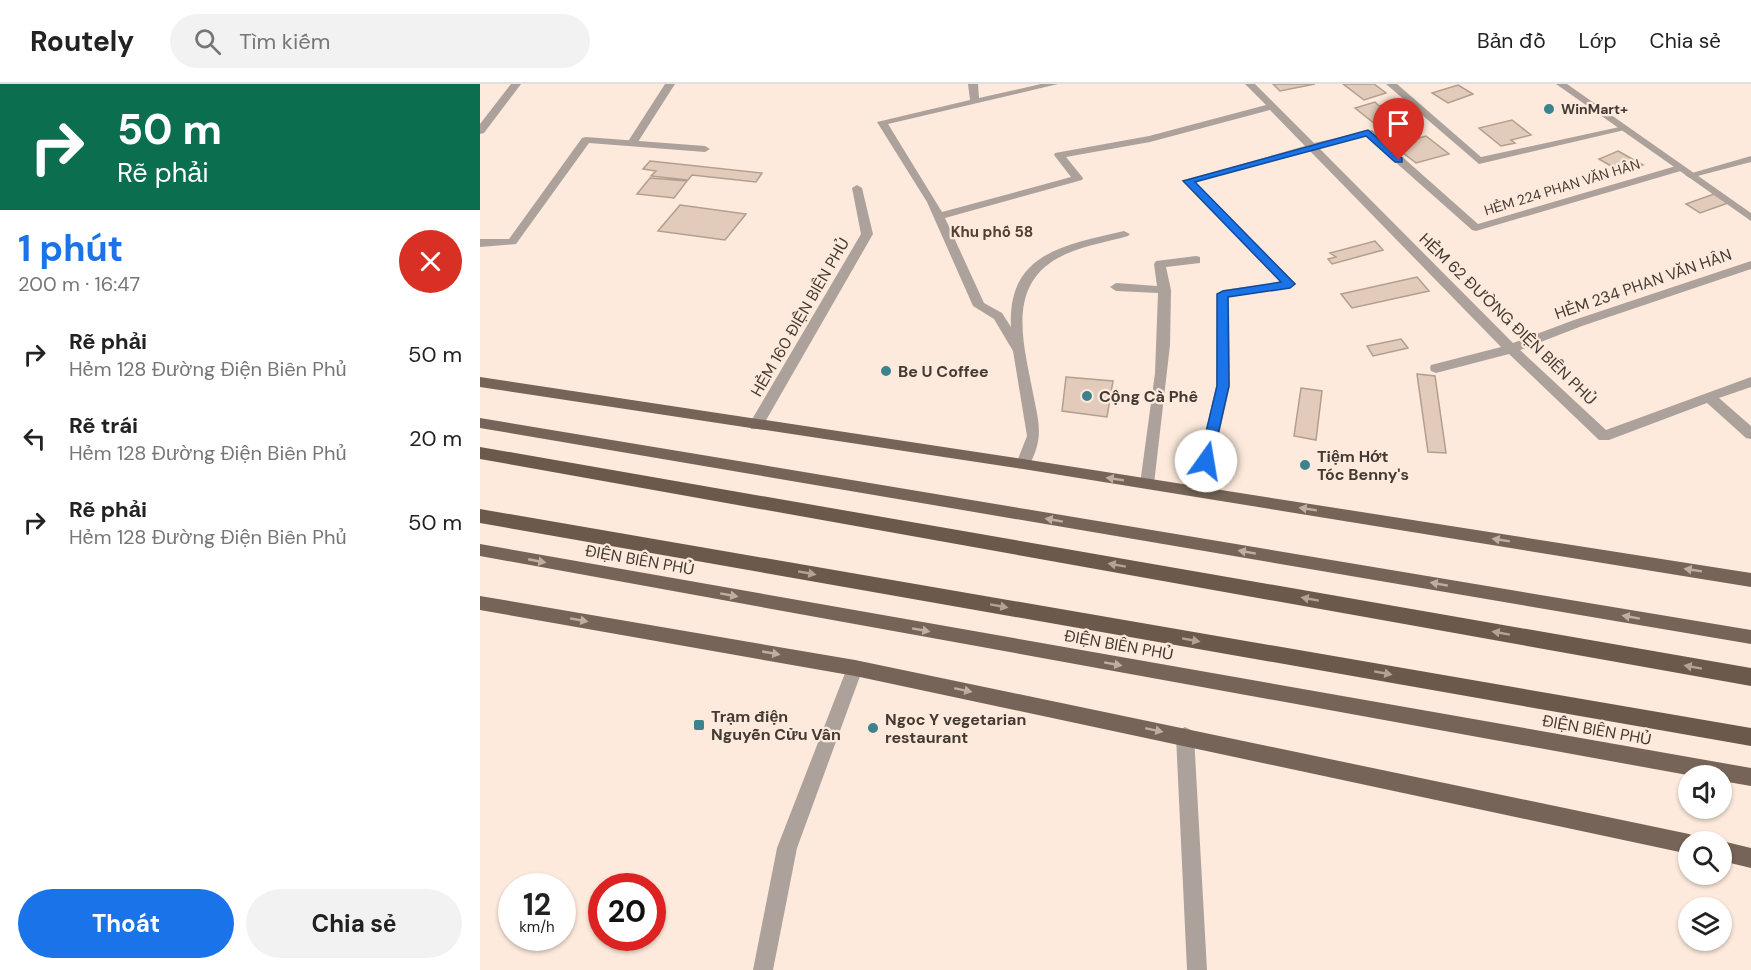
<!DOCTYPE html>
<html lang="vi">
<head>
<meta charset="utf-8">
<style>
  body { margin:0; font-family:"DM Sans",sans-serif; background:#f2f2f2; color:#222; height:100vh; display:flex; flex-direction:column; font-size:22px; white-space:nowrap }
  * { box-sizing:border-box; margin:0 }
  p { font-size:20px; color:#767676 }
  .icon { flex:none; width:33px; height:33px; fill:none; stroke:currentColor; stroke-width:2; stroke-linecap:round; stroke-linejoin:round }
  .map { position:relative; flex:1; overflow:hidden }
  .side { display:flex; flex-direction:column; background:#fff; width:480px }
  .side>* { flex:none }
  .hud { background:#0b6e4f; color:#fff; overflow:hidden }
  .fabs { position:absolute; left:1198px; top:681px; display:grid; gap:12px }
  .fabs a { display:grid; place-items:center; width:54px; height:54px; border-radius:50%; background:#fff; box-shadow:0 2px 4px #0004; font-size:30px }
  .speed { position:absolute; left:18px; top:789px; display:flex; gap:12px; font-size:30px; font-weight:700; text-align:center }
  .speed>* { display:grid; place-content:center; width:78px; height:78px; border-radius:50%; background:#fff; box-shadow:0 2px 4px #0004; line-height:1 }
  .speed small { font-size:15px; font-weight:400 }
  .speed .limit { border:9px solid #d22; background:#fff; color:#111 }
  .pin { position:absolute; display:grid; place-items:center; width:51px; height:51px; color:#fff; margin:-62px -26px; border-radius:50% 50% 50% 0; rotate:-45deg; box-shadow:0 0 6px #0007 }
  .pin .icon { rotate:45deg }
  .me { position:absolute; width:66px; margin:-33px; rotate:13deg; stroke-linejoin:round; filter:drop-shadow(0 0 4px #0008) }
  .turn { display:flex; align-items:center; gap:21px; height:126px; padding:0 18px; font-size:27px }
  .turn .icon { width:78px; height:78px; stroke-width:2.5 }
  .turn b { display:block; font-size:42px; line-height:51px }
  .round { display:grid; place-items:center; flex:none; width:63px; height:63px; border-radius:32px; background:#f2f2f2 }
  .headline { display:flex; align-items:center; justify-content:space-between; height:102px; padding:0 18px }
  h1 { font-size:36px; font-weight:700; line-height:45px; color:#1a73e8 }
  .primary-button { display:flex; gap:12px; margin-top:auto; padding:12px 18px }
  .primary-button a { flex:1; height:69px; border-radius:36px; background:#1a73e8; color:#fff; font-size:24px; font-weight:700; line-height:69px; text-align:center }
  .primary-button a+a { background:#f2f2f2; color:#222 }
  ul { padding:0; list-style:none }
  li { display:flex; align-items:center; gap:18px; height:84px; padding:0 18px }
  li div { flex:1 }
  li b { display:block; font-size:22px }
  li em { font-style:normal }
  header { display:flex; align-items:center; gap:36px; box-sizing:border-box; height:84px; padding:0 30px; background:#fff; border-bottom:2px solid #e0e0e0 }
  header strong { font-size:28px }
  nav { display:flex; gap:33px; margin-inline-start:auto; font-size:21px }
  .search { width:420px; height:54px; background:#f2f2f2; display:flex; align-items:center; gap:15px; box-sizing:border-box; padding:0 21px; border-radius:33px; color:#767676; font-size:22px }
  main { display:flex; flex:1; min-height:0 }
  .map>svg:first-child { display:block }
  .building { fill:#e2cbba; stroke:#b39e8d; stroke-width:1.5 }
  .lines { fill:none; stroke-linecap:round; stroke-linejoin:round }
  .service { fill:#aca29b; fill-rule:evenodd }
  .minor { fill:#aca29b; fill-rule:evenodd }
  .primary { fill:#756457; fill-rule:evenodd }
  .trunk { fill:#6b594b; fill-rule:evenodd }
  .oneway { fill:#c0aea0 }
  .oneway2 { fill:#b4a294 }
  .route { fill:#1a73e8; stroke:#114b97; stroke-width:1.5 }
  .poi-dot { fill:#3d838e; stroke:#fdeadc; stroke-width:2 }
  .labels { text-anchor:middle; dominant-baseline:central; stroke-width:4.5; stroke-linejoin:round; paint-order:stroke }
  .far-poi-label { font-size:14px; font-weight:bold; fill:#433a33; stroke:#fdeadc; text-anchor:start }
  .far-street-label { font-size:14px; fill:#433a33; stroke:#fdeadc }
  .far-neighbourhood-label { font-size:15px; font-weight:bold; fill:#524031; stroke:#fdeadc }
  .street-label { font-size:16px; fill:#433a33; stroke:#fdeadc }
  .poi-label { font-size:16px; font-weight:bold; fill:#433a33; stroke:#fdeadc; text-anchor:start }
</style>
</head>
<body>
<header>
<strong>Routely</strong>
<div class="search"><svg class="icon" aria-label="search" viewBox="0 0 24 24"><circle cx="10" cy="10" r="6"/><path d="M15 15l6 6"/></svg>Tìm kiếm</div>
<nav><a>Bản đồ</a><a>Lớp</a><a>Chia sẻ</a></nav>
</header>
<main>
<section class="side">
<div class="hud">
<div class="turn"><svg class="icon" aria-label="right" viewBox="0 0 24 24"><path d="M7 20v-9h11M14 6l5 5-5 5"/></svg><div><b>50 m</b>Rẽ phải</div></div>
</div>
<div class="headline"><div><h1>1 phút</h1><p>200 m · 16:47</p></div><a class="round" style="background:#d93025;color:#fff"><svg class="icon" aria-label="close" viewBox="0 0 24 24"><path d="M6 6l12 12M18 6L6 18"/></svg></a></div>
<ul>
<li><svg class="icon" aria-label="right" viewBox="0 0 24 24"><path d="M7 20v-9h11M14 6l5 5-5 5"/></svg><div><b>Rẽ phải</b><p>Hẻm 128 Đường Điện Biên Phủ</p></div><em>50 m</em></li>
<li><svg class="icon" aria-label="left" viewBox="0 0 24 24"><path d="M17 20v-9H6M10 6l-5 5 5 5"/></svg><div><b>Rẽ trái</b><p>Hẻm 128 Đường Điện Biên Phủ</p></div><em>20 m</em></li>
<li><svg class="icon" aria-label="right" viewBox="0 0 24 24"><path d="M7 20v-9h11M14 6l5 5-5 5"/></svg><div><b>Rẽ phải</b><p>Hẻm 128 Đường Điện Biên Phủ</p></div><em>50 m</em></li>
</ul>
<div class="primary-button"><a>Thoát</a><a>Chia sẻ</a></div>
</section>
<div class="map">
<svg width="1271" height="886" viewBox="0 0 1271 886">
  <rect width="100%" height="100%" fill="#fdeadc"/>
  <path class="building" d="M 793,0 L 835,0 L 800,7 Z
    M 863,0 L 894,0 L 906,9 L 884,16 Z
    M 978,1 L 993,10 L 968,19 L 952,9 Z
    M 916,17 L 925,24 L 908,28 L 915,34 L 895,40 L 875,24 L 895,18 L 899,22 Z
    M 1032,36 L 1051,51 L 1031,56 L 1035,59 L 1021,62 L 999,44 Z
    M 926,40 L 937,49 L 907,57 L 896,48 Z
    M 946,52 L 969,70 L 936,79 L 913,61 Z
    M 1138,67 L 1163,81 L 1143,89 L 1119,75 Z
    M 170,77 L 282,89 L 276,98 L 212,91 L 208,96 L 171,92 L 176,87 L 163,85 Z
    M 170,94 L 207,97 L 194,114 L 157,110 Z
    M 1234,110 L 1248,119 L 1220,129 L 1206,120 Z
    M 200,121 L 266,130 L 245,156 L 178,147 Z
    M 895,157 L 903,166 L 852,180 L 848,175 L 856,173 L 850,169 Z
    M 937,193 L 949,207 L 872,224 L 861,210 Z
    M 921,255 L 928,264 L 893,272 L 887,262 Z
    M 937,290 L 955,292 L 966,369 L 948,368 Z
    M 586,293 L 633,297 L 627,333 L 582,327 Z
    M 821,304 L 842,307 L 836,356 L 814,352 Z"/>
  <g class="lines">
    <path class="service" d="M 185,0 L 195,0 L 156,61 L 148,61 L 147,59 Z
      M 488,0 L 498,0 L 499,14 L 561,0 L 578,0 L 408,40 L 462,128 L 591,93 L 574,71 L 575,69 L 669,52 L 786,21 L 765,0 L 775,0 L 834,59 L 892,46 L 998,140 L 1196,82 L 1204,82 L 1204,86 L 996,147 L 992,146 L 886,52 L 839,64 L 1033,259 L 1094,236 L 1271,177 L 1271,185 L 1102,242 L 1040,266 L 1126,346 L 1271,293 L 1271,303 L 1239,314 L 1271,342 L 1271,355 L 1266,354 L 1227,319 L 1129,356 L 1119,356 L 1029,270 L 956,289 L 951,287 L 950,284 L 951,281 L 1021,263 L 830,67 L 715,98 L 816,200 L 810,204 L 749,213 L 750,302 L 726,408 L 724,412 L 714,412 L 712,408 L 736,302 L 737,210 L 743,206 L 801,198 L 703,97 L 825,62 L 790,26 L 670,58 L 586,73 L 603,94 L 602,96 L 465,134 L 504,219 L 522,229 L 531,243 C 527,168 586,161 644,147 L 650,150 L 648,152 C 627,158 606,161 586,170 C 523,198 544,260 554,314 C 560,344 563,355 548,384 L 538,384 L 536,380 L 547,352 L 533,267 L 514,235 L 493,222 L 447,118 L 397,38 L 490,16 Z
      M 906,0 L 917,0 L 1001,73 L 1144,42 L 1149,45 L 999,80 Z
      M 1271,72 L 1271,78 L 1210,94 L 1205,91 Z
      M 377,101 L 382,104 L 393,150 L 281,345 L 271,345 L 269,341 L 271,337 L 381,150 L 372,104 Z
      M 716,172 L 720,173 L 720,179 L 686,183 L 691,206 L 690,261 L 674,400 L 672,404 L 662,404 L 660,400 L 675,289 L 678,209 L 636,207 L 630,203 L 636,199 L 677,202 L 674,180 L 676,177 Z
      M 375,576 L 381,579 L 383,584 L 317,764 L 293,886 L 273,886 L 297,764 L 367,584 L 369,579 Z"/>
    <path class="minor" d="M 31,0 L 41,0 L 4,49 L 0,50 L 0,40 Z
      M 1076,0 L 1087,0 L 1271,129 L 1271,137 Z
      M 106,53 L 225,62 L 230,65 L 225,68 L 109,59 L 36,160 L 0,163 L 0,155 L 29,155 L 102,54 Z
      M 705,643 L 711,646 L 714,652 L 727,886 L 707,886 L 696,652 L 699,646 Z"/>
    <path class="primary" d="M 0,293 L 543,375 L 1271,489 L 1271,503 L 543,385 L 0,303 Z
      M 0,334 L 1271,546 L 1271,560 L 0,344 Z
      M 0,460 L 1271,684 L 1271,702 L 1242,697 L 1242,692 L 1213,692 L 0,472 Z
      M 0,512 L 375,576 L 1209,750 L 1216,753 L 1217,758 L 1209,758 L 1209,770 L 375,592 L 0,526 Z
      M 1242,757 L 1271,764 L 1271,784 L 1242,777 Z"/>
    <path class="trunk" d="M 0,363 L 1271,584 L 1271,602 L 0,375 Z
      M 0,425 L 1271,644 L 1271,662 L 0,439 Z"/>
  </g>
  <defs><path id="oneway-solid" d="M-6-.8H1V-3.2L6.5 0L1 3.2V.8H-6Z" transform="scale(1.5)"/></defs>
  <g class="oneway">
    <use href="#oneway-solid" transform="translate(635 395) rotate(-171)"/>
    <use href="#oneway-solid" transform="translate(828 425) rotate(-171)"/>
    <use href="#oneway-solid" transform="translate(574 436) rotate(-170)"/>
    <use href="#oneway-solid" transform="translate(1021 456) rotate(-171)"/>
    <use href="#oneway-solid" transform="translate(767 468) rotate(-170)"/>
    <use href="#oneway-solid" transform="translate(57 477) rotate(11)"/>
    <use href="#oneway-solid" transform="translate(1213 486) rotate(-171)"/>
    <use href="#oneway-solid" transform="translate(959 500) rotate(-170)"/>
    <use href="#oneway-solid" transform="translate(249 511) rotate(10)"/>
    <use href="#oneway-solid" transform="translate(1151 533) rotate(-170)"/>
    <use href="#oneway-solid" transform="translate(99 536) rotate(10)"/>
    <use href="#oneway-solid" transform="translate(441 546) rotate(10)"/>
    <use href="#oneway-solid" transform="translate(291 569) rotate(10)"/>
    <use href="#oneway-solid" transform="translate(633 580) rotate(10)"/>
    <use href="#oneway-solid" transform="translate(483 606) rotate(12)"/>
    <use href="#oneway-solid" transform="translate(674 646) rotate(12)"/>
  </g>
  <g class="oneway2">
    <use href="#oneway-solid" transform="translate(637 481) rotate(-170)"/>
    <use href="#oneway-solid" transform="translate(327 489) rotate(10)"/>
    <use href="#oneway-solid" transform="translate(830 515) rotate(-170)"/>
    <use href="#oneway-solid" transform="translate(519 522) rotate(10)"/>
    <use href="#oneway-solid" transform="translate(1021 549) rotate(-170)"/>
    <use href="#oneway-solid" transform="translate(711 556) rotate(10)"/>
    <use href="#oneway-solid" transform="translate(1213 583) rotate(-170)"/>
    <use href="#oneway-solid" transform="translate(903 589) rotate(10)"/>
  </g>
  <path class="route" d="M 888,46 L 922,74 L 922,78 L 915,78 L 886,52 L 715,98 L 815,200 L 810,204 L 748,213 L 749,302 L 732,377 L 726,382 L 721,381 L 719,377 L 737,302 L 737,210 L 743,207 L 801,198 L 703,97 Z"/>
  <g class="poi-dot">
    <circle cx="1069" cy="25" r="6"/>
    <circle cx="406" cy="287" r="6"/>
    <circle cx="607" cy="312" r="6"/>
    <circle cx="825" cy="381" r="6"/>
    <rect x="213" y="635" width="12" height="12" rx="3"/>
    <circle cx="393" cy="644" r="6"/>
  </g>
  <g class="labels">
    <g class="far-poi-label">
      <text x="1081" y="25">WinMart+</text>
    </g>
    <g class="far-street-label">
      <text transform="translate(1082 103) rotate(-17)">HẺM 224 PHAN VĂN HÂN</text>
    </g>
    <g class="far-neighbourhood-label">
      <text x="512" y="148">Khu phố 58</text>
    </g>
    <g class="street-label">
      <text transform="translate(1163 200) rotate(-19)">HẺM 234 PHAN VĂN HÂN</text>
      <text transform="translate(320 233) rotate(-60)">HẺM 160 ĐIỆN BIÊN PHỦ</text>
      <text transform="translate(1028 235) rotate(44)">HẺM 62 ĐƯỜNG ĐIỆN BIÊN PHỦ</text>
      <text transform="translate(160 476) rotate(10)">ĐIỆN BIÊN PHỦ</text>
      <text transform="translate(639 561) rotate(10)">ĐIỆN BIÊN PHỦ</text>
      <text transform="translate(1117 646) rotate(10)">ĐIỆN BIÊN PHỦ</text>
    </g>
    <g class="poi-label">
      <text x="418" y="287">Be U Coffee</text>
      <text x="619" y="312">Cộng Cà Phê</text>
      <text x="837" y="372">Tiệm Hớt<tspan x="837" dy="18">Tóc Benny's</tspan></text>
      <text x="231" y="632">Trạm điện<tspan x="231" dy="18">Nguyễn Cửu Vân</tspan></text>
      <text x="405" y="635">Ngoc Y vegetarian<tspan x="405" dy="18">restaurant</tspan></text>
    </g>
  </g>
</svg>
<div class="fabs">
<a><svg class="icon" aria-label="sound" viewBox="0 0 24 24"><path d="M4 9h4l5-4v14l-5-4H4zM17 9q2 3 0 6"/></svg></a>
<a><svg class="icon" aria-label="search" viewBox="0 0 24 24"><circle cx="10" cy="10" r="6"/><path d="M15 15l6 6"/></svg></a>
<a><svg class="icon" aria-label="layers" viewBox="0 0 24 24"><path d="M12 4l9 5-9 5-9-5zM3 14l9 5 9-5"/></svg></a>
</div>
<div class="speed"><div>12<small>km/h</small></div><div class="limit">20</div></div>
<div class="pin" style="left:919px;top:76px;background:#d93025"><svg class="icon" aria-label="arrive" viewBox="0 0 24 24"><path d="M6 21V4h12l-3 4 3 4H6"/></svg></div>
<svg class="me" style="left:726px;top:377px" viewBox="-20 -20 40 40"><circle r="19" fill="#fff"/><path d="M0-13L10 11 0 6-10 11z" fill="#1a73e8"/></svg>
</div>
</main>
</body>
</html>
